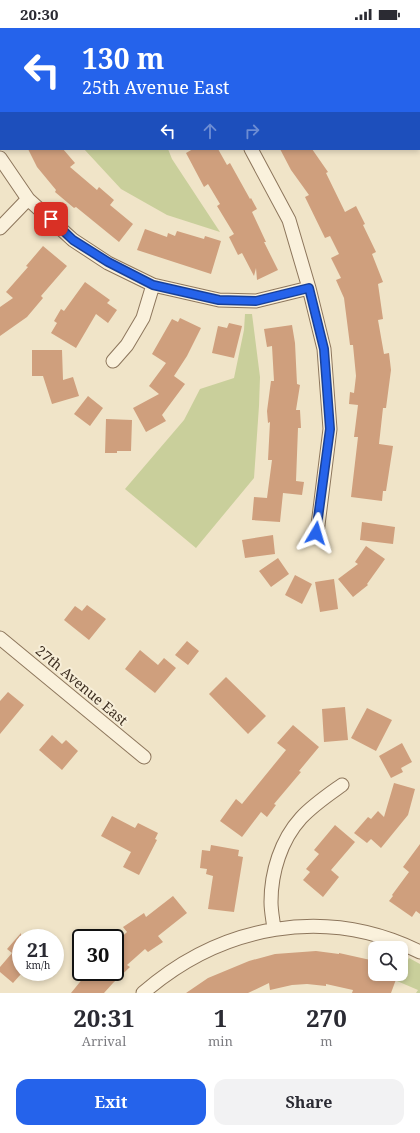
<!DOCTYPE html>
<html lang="en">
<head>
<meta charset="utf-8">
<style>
  body { margin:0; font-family:"Noto Serif",serif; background:#f2f2f3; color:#2b2b33; height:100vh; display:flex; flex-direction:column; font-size:15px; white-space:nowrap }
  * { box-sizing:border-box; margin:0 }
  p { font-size:13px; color:#7c7c81 }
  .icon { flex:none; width:22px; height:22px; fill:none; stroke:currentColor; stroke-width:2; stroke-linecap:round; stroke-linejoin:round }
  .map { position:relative; height:965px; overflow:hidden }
  .details { display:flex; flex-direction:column; background:#fff; flex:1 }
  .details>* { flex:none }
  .hud { position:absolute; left:0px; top:0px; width:420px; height:122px; box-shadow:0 2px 6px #0003; background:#2563eb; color:#fff; overflow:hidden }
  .tools { position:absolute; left:368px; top:913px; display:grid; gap:8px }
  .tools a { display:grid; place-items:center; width:40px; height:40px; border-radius:8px; background:#fff; box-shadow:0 2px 6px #0003; font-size:20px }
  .speed { position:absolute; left:12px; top:901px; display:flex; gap:8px; font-size:20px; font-weight:700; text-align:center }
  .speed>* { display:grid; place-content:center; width:52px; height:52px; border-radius:50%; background:#fff; box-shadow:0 2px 6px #0003; line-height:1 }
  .speed small { font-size:10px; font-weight:400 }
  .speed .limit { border:2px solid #111; border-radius:6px; background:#fff; color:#111 }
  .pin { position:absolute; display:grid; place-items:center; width:34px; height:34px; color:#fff; margin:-17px; border-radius:8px; box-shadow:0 2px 6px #0006 }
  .me { position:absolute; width:44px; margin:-22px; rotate:7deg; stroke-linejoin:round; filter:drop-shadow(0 0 3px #0008) }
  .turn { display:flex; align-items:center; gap:14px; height:84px; padding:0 16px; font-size:18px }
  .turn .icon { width:52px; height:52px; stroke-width:2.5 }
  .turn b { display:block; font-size:28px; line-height:34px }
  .lanes { display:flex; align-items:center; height:38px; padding:0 16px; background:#0003; justify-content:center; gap:20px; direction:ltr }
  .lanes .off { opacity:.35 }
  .eta { display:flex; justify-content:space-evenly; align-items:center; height:68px; text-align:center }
  .eta b { font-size:24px; font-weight:700; line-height:28px }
  .cta { display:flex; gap:8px; margin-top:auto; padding:8px 16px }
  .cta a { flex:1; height:46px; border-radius:12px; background:#2563eb; color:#fff; font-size:16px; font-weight:700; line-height:46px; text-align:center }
  .cta a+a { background:#f2f2f3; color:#2b2b33 }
  .status { display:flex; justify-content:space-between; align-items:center; height:28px; padding:0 20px; background:#fff; direction:ltr }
  .status svg { height:11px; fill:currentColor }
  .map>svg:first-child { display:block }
  .green { fill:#c9cf9b }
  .building { fill:#cf9f7d }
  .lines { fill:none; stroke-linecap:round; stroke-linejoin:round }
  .minor-casing { stroke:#8d765c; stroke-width:15 }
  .minor { stroke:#faf1dc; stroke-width:13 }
  .route-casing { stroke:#184099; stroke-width:10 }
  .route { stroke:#2563eb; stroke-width:7 }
  .labels { text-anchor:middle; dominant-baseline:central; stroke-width:4; stroke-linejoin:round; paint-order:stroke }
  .street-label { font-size:14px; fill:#3d2e20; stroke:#f7eed8 }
</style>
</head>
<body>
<div class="status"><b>20:30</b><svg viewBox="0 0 49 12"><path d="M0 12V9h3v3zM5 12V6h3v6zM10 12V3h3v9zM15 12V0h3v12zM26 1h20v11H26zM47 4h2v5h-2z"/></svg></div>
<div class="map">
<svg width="420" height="965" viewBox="0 0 420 965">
  <rect width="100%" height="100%" fill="#f0e4c8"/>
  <path class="green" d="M 84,121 L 168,121 L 172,131 L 220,204 L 167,187 L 121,161 Z
    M 245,286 L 252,286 L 260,349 L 259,378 L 254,450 L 196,520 L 125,461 L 184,392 L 200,361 L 234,350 L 244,302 Z
    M 409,930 L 420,936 L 420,965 L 416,965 L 418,962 L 397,953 Z"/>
  <path class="building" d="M 28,121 L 63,121 L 75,135 L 70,139 L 97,162 L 99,159 L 114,172 L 110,177 L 133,196 L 119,214 L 76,179 L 74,180 L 55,164 L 56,162 L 37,139 Z
    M 193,121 L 218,121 L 227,137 L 230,135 L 250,171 L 251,170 L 257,181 L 252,184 L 266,214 L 264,214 L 278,242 L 257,252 L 256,240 L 254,248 L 242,225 L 238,227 L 229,209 L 234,206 L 217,178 L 220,176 L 208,156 L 204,159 L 186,125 Z
    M 280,121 L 312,121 L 328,144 L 326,145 L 345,184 L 356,178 L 365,196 L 363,197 L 376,224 L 372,226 L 383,254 L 378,256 L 383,291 L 378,292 L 384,326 L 389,325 L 391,342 L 386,380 L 383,380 L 379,416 L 393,418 L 386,463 L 383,463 L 382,473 L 351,469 L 358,409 L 354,409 L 358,377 L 349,376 L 350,364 L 354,365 L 356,348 L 353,317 L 350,317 L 344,270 L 336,252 L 341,250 L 331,230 L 339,226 L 330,208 L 325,210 L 305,169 L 309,167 L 291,142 Z
    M 145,201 L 167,209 L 168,205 L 175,208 L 177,203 L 204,211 L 205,208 L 221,213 L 211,246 L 137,222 Z
    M 43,218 L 67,238 L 41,268 L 43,270 L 27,289 L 0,308 L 0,279 L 13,270 L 6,264 L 28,239 L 26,238 Z
    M 85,254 L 110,272 L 107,275 L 117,282 L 108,295 L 96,286 L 76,320 L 51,305 L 57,295 L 54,293 L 61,281 L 64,283 Z
    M 180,290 L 201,300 L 187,328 L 174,348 L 185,356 L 162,387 L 166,393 L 146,404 L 133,380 L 159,366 L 149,358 L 166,335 L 152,326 L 172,291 L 178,294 Z
    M 229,295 L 242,298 L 234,330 L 212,325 L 218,298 L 227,300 Z
    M 292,297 L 295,315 L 297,356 L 300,357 L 296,382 L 300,382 L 301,400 L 298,400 L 296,453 L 304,454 L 302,467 L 283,465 L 280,494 L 252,492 L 254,469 L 267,470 L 272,432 L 268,432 L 270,394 L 268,395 L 267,383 L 271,353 L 274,353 L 272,318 L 267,319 L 264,301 Z
    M 32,322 L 62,322 L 63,352 L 73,349 L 79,368 L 52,376 L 43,348 L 32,348 Z
    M 88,368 L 103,380 L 90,398 L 74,386 Z
    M 106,391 L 132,392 L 131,423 L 117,423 L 117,425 L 105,425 Z
    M 362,494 L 395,499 L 393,516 L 360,512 Z
    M 273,507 L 275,526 L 245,530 L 242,512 Z
    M 366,518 L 385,531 L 367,556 L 368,557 L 353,569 L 338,551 L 358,536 L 355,534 Z
    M 278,530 L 289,546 L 271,559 L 259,543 Z
    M 295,547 L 312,556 L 302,576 L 285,567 Z
    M 334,551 L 338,581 L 320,584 L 315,554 Z
    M 87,577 L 106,591 L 89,612 L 64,592 L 75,578 L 82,583 Z
    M 187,613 L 199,623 L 188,637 L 175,627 Z
    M 140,622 L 158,637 L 164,630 L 176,640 L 155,665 L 125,641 Z
    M 226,649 L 266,688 L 248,706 L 209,666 Z
    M 8,664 L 24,677 L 0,706 L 0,673 Z
    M 345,679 L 348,712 L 324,714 L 322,681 Z
    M 367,680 L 392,692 L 376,723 L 351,710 Z
    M 293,697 L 319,719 L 299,743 L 301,744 L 274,776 L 276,777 L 267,789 L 261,784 L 242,809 L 220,793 L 236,771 L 242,776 L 286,722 L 277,715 Z
    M 52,707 L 62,716 L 66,712 L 78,723 L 62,742 L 39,722 Z
    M 402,715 L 412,734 L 401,740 L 403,744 L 391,750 L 379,728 Z
    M 394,755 L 415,761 L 408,787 L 381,820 L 371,811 L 367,815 L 354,805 L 368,789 L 371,791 L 378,783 L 384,789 Z
    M 112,788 L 135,800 L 138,795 L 158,805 L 155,811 L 157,812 L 139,847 L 123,839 L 131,824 L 101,808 Z
    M 335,797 L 355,814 L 331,842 L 339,849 L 323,869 L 303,852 L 310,844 L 306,841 L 319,826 L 314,822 Z
    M 420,816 L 420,886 L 416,883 L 412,889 L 389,873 L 393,868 L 392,867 L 409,844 L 403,839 Z
    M 211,817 L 239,822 L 238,828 L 243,829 L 234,884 L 208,881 L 213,848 L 206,846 L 207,841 L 200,840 L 202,822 L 210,823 Z
    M 173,868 L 187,885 L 158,908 L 163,914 L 148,924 L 145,921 L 127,937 L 130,939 L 113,955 L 104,965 L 71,965 L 88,944 L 115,944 L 115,915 L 127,904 L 123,899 L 144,885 L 146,889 Z
    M 21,905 L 21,946 L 13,955 L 0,944 L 0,939 L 12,925 L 7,921 Z
    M 316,923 L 339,926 L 339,925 L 375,933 L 375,946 L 398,946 L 391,965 L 352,965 L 353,962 L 326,956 L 326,958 L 307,956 L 292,957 L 270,962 L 269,955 L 248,965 L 186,965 L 208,950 L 249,933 L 275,926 Z"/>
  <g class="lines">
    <g class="minor-casing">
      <path id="minor" d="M 217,0 L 217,1
        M 251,121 L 289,192 L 309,260 L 324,321 L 330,401 L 317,505
        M 0,130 L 28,171 L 73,212 L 108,235 L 153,257 L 219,272 L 256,273 L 309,260
        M 0,200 L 28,171
        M 113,333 L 127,317 L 143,290 L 153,257
        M 0,610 L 144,729
        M 274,901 C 273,892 271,883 271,874 C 271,844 281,812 301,790 C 313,777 328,767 342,757
        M 143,965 C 221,897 325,877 420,924"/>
    </g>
    <use href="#minor" class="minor"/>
  </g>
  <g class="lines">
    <g class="route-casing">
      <path id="route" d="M 51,191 L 73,212 L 108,234 L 153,257 L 219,272 L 256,273 L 309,260 L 324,321 L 330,401 L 316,505"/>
    </g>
    <use href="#route" class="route"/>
  </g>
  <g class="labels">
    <g class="street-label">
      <text transform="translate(82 657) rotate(40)">27th Avenue East</text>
    </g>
  </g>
</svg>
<div class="tools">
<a><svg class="icon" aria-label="search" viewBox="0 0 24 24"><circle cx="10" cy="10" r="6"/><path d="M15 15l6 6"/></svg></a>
</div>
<div class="speed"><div>21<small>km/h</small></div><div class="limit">30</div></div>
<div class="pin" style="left:51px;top:191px;background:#d93025"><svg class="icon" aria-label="arrive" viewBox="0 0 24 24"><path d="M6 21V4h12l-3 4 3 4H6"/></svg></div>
<svg class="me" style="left:316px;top:505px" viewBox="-20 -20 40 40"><path d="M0-17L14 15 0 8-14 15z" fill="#2563eb" stroke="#fff" stroke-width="4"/></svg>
<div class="hud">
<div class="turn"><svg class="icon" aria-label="left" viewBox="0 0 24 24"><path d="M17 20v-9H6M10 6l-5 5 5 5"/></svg><div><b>130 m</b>25th Avenue East</div></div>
<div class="lanes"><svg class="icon" aria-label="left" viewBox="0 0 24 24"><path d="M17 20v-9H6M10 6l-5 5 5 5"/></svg><svg class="icon off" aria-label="ahead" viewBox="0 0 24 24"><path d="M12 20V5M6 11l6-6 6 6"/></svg><svg class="icon off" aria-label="right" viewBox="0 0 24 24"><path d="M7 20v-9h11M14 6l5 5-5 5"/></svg></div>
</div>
</div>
<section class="details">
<div class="eta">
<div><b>20:31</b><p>Arrival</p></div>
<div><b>1</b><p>min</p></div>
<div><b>270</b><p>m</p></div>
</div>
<div class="cta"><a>Exit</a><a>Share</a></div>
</section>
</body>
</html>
